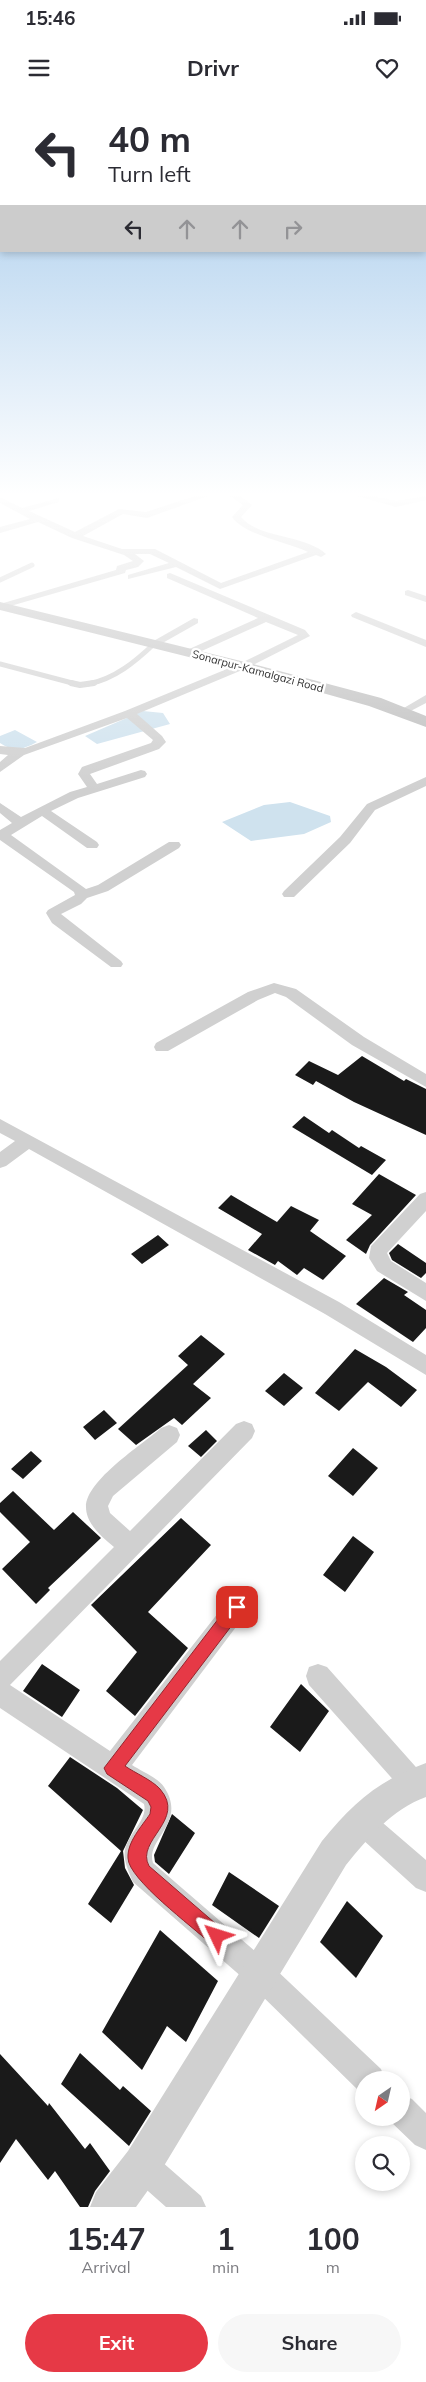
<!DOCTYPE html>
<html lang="en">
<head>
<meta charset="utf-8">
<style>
  body { margin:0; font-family:Mulish,sans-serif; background:#f7f7f7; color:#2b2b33; height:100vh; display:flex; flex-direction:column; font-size:19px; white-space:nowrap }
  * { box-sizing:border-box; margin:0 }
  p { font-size:16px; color:#7c7c81 }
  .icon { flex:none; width:28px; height:28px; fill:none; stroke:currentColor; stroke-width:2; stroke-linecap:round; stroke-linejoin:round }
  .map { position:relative; height:2107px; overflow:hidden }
  .sheet { display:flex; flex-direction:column; background:#fff; flex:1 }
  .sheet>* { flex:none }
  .banner { position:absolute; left:0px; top:0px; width:426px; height:152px; box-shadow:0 2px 8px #0003; background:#fff; color:#2b2b33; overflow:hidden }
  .needle { width:32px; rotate:214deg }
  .fabs { position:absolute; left:355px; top:1971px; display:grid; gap:10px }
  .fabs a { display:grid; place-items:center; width:55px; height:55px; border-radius:50%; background:#fff; box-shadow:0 2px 8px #0003; font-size:25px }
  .pin { position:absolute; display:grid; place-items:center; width:42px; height:42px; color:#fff; margin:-21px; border-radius:10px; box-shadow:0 2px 8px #0006 }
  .me { position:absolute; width:55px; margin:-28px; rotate:311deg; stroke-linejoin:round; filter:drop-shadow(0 0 4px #0008) }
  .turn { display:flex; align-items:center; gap:18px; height:105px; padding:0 25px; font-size:22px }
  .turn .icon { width:65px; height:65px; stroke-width:2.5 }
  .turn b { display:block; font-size:35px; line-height:42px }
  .lanes { display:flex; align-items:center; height:48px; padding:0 25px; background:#0003; justify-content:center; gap:25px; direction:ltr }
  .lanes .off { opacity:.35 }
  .eta { display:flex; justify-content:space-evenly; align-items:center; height:85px; text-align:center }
  .eta b { font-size:30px; font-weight:700; line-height:35px }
  .cta { display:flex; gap:10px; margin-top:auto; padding:10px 25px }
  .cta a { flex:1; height:58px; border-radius:30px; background:#e63946; color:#fff; font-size:20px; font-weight:700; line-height:58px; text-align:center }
  .cta a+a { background:#f7f7f7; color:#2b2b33 }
  .status { display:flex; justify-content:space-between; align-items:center; height:35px; padding:0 25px; background:#fff; direction:ltr }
  .status svg { height:14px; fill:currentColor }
  header { display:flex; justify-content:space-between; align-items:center; height:65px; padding:0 25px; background:#fff; font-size:22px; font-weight:700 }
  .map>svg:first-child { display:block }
  .water { fill:#cfe2ee }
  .building { fill:#1a1a1a }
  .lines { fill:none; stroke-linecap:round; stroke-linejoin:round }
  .service-far1 { stroke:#d0d0d0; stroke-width:5 }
  .service { stroke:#d0d0d0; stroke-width:6 }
  .minor { fill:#d0d0d0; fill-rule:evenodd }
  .tertiary { fill:#d0d0d0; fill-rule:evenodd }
  .secondary { fill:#bdbdbd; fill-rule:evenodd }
  .route { fill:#e63946; stroke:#96252e }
  .labels { text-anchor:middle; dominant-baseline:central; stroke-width:5; stroke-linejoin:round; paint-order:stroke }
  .far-street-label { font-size:11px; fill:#333; stroke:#fff }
</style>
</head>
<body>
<div class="status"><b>15:46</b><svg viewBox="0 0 49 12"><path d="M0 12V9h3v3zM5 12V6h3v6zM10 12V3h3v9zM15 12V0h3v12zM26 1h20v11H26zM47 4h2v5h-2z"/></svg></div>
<header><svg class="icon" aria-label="menu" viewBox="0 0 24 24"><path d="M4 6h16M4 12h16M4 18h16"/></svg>Drivr<svg class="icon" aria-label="heart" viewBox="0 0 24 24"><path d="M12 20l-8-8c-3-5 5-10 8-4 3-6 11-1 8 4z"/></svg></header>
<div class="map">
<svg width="426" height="2107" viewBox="0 0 426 2107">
  <rect width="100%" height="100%" fill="#fff"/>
  <path class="water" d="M 143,611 L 163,613 L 170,624 L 97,644 L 85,636 Z
    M 15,630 L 37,642 C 22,650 14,652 0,643 L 0,636 Z
    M 290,702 L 330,716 L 331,722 L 304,734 L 251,741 L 222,722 L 264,705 Z"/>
  <path class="building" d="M 362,956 L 404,981 L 406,979 L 426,989 L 426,1035 L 354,1002 L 316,981 L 313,985 L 295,975 L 309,961 L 338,975 Z
    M 304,1016 L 329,1033 L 332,1030 L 359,1048 L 361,1046 L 386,1060 L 372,1075 L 292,1027 Z
    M 379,1074 L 416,1095 L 370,1145 L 366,1154 L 346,1140 L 372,1115 L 352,1104 Z
    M 231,1095 L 277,1122 L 291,1106 L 319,1120 L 310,1131 L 346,1156 L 323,1180 L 304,1168 L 297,1175 L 278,1161 L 275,1165 L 248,1150 L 262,1134 L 218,1108 Z
    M 158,1135 L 169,1145 L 142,1164 L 131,1154 Z
    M 398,1144 L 426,1163 L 426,1173 L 421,1178 L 392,1160 L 389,1153 Z
    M 384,1178 L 408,1192 L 404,1195 L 426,1210 L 426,1228 L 413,1242 L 356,1204 Z
    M 201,1235 L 225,1254 L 193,1284 L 211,1298 L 182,1325 L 174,1318 L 136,1345 L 118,1329 L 188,1265 L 178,1256 Z
    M 355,1249 L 386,1267 L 417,1290 L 401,1307 L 368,1282 L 339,1311 L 315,1293 Z
    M 284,1273 L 303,1288 L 284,1306 L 265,1291 Z
    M 104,1310 L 117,1323 L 95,1340 L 83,1327 Z
    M 206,1330 L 217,1341 L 201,1357 L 188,1346 Z
    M 353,1348 L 378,1368 L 353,1396 L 328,1376 Z
    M 31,1351 L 42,1361 L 23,1379 L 11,1369 Z
    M 13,1391 L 54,1430 L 73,1412 L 101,1438 L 48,1488 L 50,1490 L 36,1504 L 2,1469 L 30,1442 L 0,1412 L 0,1403 Z
    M 181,1418 L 211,1445 L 148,1512 L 188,1548 L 135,1616 L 106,1591 L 137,1552 L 91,1505 Z
    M 353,1436 L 374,1452 L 345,1492 L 323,1475 Z
    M 42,1564 L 80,1590 L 62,1617 L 23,1591 Z
    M 301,1584 L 329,1611 L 300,1652 L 270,1627 Z
    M 70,1657 L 117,1688 L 143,1710 L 123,1751 L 125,1768 L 134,1785 L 111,1823 L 88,1804 L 121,1751 L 48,1686 Z
    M 172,1714 L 195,1733 L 169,1774 L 155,1762 L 154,1755 Z
    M 229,1772 L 279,1806 L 259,1838 L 212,1805 Z
    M 347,1801 L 383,1836 L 356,1878 L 320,1842 Z
    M 160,1830 L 218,1881 L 186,1942 L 167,1926 L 142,1970 L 102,1932 Z
    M 80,1953 L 120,1990 L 123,1986 L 151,2011 L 129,2046 L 61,1984 Z
    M 0,1954 L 48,2006 L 49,2003 L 85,2049 L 90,2043 L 110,2071 L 95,2091 L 88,2107 L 80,2107 L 55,2071 L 48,2080 L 16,2039 L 0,2063 Z"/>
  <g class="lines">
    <path class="service-far1" d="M 0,480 L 32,465
      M 0,564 L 76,584
      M 88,584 C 115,579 136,561 155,543"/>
    <path class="service" d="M 71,583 L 80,585 L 94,583"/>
    <path class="minor" d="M 195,396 L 208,396 L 147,418 L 123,414 L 83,436 L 122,449 L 155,449 L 221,483 L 308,452 C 287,442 244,435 232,417 L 243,405 L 230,396 L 240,396 L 252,405 L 241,417 C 259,439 304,434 326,454 L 321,457 L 316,455 L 220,489 L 176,467 L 128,479 L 128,475 L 169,463 L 150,454 L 135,454 L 144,461 L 138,467 L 126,470 L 125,473 L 0,509 L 0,504 L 116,470 L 117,466 L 133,461 L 124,455 L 72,438 L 38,422 L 0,433 L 0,427 L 30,419 L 0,403 L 0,397 L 22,408 L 59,398 L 59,402 L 29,411 L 75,432 L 119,409 L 146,412 Z
      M 357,396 L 373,396 L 396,401 L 426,396 L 426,400 L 396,407 Z
      M 170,473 L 305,530 L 310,536 L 247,568 L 137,614 L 162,636 L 166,642 L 159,649 L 90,674 L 97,684 L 141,670 L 145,671 L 147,674 L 145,677 L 78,698 L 51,711 L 97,742 L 99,745 L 97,748 L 87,748 L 42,716 L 11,735 L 86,789 L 98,785 L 169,742 L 179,742 L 181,745 L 179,748 L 108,791 L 87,798 L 81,804 L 61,814 L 121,861 L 123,864 L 121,867 L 111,867 L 52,823 L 46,813 L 48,810 L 75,795 L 74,792 L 0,740 L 0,730 L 12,723 L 0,713 L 0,703 L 21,717 L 70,692 L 87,687 L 78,674 L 82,667 L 151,643 L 153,640 L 127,618 L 24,655 L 0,672 L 0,662 L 8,655 L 0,654 L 0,646 L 25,648 L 125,611 L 239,564 L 298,535 L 266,522 L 195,554 L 187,554 L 187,550 L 258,518 L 167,478 L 167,474 Z
      M 408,490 L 426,496 L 426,502 L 405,495 L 405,491 Z
      M 356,512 L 426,540 L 426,547 L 352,517 L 351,515 Z
      M 194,518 L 198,519 L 198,523 L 159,545 L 155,546 L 150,543 Z
      M 426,595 L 426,603 L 403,615 L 397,612 Z
      M 426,677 L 426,686 L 375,710 L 350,743 L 294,797 L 284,797 L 282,794 L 284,791 L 340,737 L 367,704 Z
      M 274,883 L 296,889 L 364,937 L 426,974 L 426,987 L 352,945 L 286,897 L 275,893 L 258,900 L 168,951 L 156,951 L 154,947 L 156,943 L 248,892 Z
      M 0,1019 L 339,1202 L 426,1255 L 426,1275 L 325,1214 L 29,1049 L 6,1066 L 0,1068 L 0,1052 L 15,1041 L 0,1033 Z
      M 426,1092 L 426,1111 L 387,1153 L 391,1161 L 426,1183 L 426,1201 L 377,1171 L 369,1158 L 371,1146 L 420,1094 Z
      M 244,1321 L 252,1324 L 255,1331 L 252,1338 L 10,1585 L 110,1651 L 229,1499 L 237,1495 L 245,1499 L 249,1507 L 245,1515 L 132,1665 C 141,1671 158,1678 164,1687 C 188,1723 145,1739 153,1763 L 271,1865 L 381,1969 L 385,1980 L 364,1980 L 364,1993 L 359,1991 L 251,1885 L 133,1782 C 130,1775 126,1766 125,1759 C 121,1737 149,1722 144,1704 L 0,1608 L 0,1561 L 114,1447 C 102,1437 86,1424 86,1407 C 86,1380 142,1345 161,1328 L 169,1325 L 177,1328 L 180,1335 L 177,1342 L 113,1396 L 108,1406 L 110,1413 L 130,1431 L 236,1324 Z
      M 318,1564 L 327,1567 L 423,1675 L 426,1681 L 423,1693 L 414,1697 L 405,1693 L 309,1585 L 306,1576 L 309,1567 Z
      M 360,1707 L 369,1711 L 426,1760 L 426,1792 L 416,1788 L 351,1729 L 347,1720 L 351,1711 Z
      M 401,1995 L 412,1999 L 426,2013 L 426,2050 L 415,2045 L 390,2021 L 389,2018 L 401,2018 Z
      M 142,2049 L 153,2054 L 201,2096 L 206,2107 L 166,2107 L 131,2076 L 126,2065 L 131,2054 Z"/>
    <path class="tertiary" d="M 426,1663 L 426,1697 C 392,1709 368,1738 346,1765 L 156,2079 L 136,2107 L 90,2107 L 96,2092 L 128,2051 L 322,1741 C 353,1703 379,1680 426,1663 Z"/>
    <path class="secondary" d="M 0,502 L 249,563 L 381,598 L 426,616 L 426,627 L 369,606 L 237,569 L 0,510 Z"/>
  </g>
  <linearGradient id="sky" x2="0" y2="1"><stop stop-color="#9ec6ea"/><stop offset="0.57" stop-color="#fff"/><stop offset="1" stop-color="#fff" stop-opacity="0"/></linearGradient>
  <rect width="426" height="691" fill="url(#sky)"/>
  <path class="route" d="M 237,1499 L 242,1501 L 245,1507 L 242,1512 L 125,1666 C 135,1673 152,1680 160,1689 C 187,1720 135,1740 149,1766 L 223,1830 L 226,1836 L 223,1843 L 217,1845 L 210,1843 C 193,1827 128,1779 128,1758 C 127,1742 142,1726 150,1714 L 151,1707 L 148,1701 L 107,1674 L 104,1668 L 232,1501 Z"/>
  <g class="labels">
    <g class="far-street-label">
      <text transform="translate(258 571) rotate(15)">Sonarpur-Kamalgazi Road</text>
    </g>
  </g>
</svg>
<div class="fabs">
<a><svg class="needle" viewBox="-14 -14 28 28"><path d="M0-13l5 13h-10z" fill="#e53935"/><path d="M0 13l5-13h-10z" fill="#7c7c81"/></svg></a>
<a><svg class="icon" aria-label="search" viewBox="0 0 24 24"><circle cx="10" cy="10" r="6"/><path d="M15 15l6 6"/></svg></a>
</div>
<div class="pin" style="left:237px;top:1507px;background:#d93025"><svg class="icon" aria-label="arrive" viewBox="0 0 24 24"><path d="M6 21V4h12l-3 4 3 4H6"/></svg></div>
<svg class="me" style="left:217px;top:1836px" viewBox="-20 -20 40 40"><path d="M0-17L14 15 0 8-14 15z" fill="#e63946" stroke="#fff" stroke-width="4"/></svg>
<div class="banner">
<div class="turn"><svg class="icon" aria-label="left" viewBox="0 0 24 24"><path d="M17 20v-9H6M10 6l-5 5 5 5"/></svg><div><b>40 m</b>Turn left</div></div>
<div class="lanes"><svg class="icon" aria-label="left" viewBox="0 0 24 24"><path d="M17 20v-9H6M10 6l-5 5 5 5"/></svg><svg class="icon off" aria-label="ahead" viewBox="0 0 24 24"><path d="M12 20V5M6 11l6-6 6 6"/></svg><svg class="icon off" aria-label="ahead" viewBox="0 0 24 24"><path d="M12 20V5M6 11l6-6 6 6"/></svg><svg class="icon off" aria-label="right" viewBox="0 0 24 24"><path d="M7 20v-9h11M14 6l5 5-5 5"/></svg></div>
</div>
</div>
<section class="sheet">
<div class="eta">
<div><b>15:47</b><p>Arrival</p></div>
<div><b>1</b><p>min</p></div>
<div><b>100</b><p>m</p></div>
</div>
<div class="cta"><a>Exit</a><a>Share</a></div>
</section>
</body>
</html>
